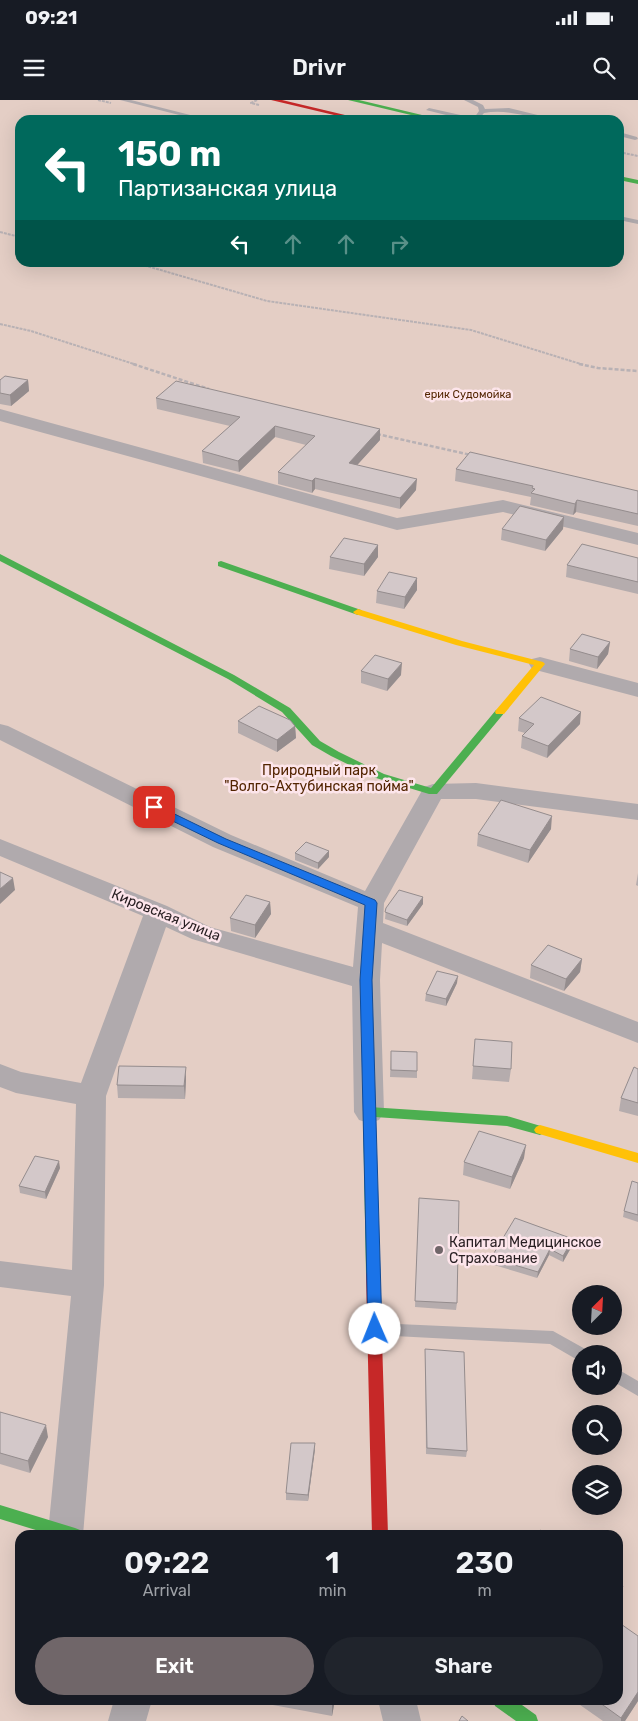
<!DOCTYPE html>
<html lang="en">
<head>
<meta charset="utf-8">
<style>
  body { margin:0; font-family:Rubik,sans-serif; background:#20242c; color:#f1f3f6; height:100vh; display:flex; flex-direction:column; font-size:19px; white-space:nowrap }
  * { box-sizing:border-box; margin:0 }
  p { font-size:16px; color:#9ea1a6 }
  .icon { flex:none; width:28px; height:28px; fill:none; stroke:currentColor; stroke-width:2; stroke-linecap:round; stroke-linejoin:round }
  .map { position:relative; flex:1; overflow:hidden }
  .sheet { position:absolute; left:15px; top:1430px; width:608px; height:175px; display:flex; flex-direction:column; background:#171b24; border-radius:15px; box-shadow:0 5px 20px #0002 }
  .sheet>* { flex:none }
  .hud { position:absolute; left:15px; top:15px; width:609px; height:152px; border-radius:15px; box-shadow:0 5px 20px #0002; background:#00695c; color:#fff; overflow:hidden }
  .needle { width:32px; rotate:24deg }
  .tools { position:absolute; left:572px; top:1185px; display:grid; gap:10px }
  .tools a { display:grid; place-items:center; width:50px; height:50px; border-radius:50%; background:#171b24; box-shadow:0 5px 20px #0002; font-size:25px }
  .pin { position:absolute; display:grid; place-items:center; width:42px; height:42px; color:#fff; margin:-21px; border-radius:10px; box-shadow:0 2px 8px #0006 }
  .me { position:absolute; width:55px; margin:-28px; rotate:359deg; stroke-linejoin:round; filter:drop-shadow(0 0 4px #0008) }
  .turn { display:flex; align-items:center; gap:18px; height:105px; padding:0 20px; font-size:22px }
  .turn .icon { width:65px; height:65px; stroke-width:2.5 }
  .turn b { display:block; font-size:35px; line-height:42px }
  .lanes { display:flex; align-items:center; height:48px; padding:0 20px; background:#0003; justify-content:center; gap:25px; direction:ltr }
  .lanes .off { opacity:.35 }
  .eta { display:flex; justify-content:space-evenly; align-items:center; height:85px; text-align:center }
  .eta b { font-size:30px; font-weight:600; line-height:35px }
  .primary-button { display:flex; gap:10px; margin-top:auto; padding:10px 20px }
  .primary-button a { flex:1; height:58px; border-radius:30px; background:#706669; color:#fff; font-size:20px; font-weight:600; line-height:58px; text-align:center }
  .primary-button a+a { background:#20242c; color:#f1f3f6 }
  .status { display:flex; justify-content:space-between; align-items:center; height:35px; padding:0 25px; background:#171b24; direction:ltr }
  .status svg { height:14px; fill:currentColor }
  header { display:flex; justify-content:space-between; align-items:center; height:65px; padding:0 20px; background:#171b24; font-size:22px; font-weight:600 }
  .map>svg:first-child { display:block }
  .green { fill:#e4cec5; fill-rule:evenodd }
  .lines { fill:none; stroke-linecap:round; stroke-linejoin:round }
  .path-far1 { stroke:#b8b1b4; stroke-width:2; stroke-dasharray:3 1; stroke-linecap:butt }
  .path { stroke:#b8b1b4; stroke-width:2.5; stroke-dasharray:4 2; stroke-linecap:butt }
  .lane { fill:#b0aaad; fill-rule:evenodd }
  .street { fill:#b0aaad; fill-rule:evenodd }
  .fast { fill:#4caf50; fill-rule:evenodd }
  .slow { fill:#ffc107; fill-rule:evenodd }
  .jam { fill:#c62828; fill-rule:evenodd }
  .wall { fill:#b5acad }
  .shaded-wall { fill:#948c8d }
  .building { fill:#d3c8c9; stroke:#948c8d }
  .route { fill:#1a73e8; stroke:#114b97 }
  .poi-dot { fill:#706669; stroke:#fde5eb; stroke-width:2 }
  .labels { text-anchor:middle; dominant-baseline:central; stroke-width:5; stroke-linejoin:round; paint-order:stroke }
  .far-park-label { font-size:11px; fill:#522400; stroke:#fde5eb }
  .park-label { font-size:14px; fill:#522400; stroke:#fde5eb }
  .street-label { font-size:14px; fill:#271e21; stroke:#fde5eb }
  .poi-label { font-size:14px; fill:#271e21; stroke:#fde5eb; text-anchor:start }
</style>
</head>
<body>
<div class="status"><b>09:21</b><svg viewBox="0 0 49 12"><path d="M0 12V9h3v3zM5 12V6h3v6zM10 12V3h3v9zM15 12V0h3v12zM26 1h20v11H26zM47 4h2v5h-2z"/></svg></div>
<header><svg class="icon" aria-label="menu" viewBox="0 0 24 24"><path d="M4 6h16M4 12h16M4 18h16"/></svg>Drivr<svg class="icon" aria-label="search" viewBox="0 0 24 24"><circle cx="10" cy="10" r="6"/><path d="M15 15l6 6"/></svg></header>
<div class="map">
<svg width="638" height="1621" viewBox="0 0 638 1621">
  <rect width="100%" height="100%" fill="#f7ebee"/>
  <path class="green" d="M 0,0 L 638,0 L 638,1621 L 0,1621 ZM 20,20 L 619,20 L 619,162 L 20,162 ZM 581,1194 L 614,1194 L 614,1226 L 581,1226 ZM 581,1254 L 614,1254 L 614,1286 L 581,1286 ZM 581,1314 L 614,1314 L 614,1346 L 581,1346 ZM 581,1374 L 614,1374 L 614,1406 L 581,1406 ZM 20,1435 L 618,1435 L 618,1600 L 20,1600 Z"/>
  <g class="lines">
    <path class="path-far1" d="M 98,0 L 111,3
      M 257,0 L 251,3 L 259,5
      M 619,52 L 638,56
      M 0,132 L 20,137
      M 133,162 L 267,201 L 471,230 L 584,265
      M 0,224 L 31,231 L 137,265"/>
    <path class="path" d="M 133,264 L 209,289
      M 579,264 L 598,268 L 638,271
      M 377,334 L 471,355"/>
    <path class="lane" d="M 120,0 L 131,0 L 210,20 L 199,20 Z
      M 464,0 L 473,0 L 483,5 L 485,9 L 509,8 L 558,20 C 533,20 510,8 484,13 L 478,20 L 466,20 L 426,10 L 429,8 L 474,18 L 479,11 L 478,7 Z
      M 619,32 L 637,37 L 638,39 L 635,40 L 619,36 Z
      M 619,116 L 638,120 L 638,124 L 619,120 Z
      M 375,1223 L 553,1231 L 587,1250 L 588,1254 L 581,1254 L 581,1262 L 550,1244 L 375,1235 L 370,1234 L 367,1229 L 370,1224 Z
      M 614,1267 L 638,1281 L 638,1296 L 614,1282 Z"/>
    <path class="street" d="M 0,309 L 397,418 L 503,400 L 638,433 L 638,445 L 503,412 L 397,430 L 0,321 Z
      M 540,557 L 638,583 L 638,597 L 532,569 L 529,564 L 532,559 Z
      M 0,624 L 8,626 L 231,735 L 365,791 L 424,687 L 433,684 L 476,683 L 638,704 L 638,720 L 476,699 L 441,699 L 384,803 L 383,823 L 638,922 L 638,943 L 382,843 L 380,880 L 384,1012 L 379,1020 L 369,1023 L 359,1020 L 354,1012 L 352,886 L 192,839 L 166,827 L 106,996 L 104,1185 L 83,1435 L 49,1435 L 48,1433 L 71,1196 L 0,1187 L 0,1161 L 72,1170 L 76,1004 L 16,993 L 0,987 L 0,964 L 21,972 L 81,983 L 143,816 L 0,756 L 0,739 L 167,806 L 210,827 L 353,867 L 358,807 L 213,747 L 0,640 Z
      M 114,1600 L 152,1600 L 146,1621 L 108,1621 Z
      M 378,1600 L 416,1600 L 421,1621 L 383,1621 Z"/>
    <path class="fast" d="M 348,0 L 359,0 L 443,20 L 432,20 Z
      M 619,76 L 638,80 L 638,84 L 619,80 Z
      M 0,454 L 234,575 L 290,608 L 320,641 L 339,652 L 384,674 L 431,688 L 496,610 L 500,609 L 505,612 L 437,694 L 429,694 L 376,678 L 331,656 L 312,645 L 282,612 L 228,579 L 0,461 Z
      M 221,461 L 361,510 L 363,512 L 358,515 L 355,514 L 218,466 L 218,462 Z
      M 369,1007 L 507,1016 L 544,1027 L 546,1030 L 544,1033 L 540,1035 L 507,1026 L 375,1017 L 380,1174 L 378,1178 L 373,1180 L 368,1178 L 366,1174 L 363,1012 L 365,1009 Z
      M 0,1405 L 75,1428 L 80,1430 L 83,1435 L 52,1435 L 0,1419 Z
      M 493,1600 L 515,1600 L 536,1615 L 538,1621 L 516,1621 L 495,1606 Z"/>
    <path class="slow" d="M 358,509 L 462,541 L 543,562 L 545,564 L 504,614 L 496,614 L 495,612 L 496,610 L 534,565 L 456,545 L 355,514 L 353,512 Z
      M 540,1025 L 638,1053 L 638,1063 L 536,1033 L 534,1030 L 536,1027 Z"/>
    <path class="jam" d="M 271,0 L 282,0 L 366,20 L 355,20 Z
      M 373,1168 L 378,1170 L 380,1174 L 388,1435 L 372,1435 L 366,1174 L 368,1170 Z"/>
  </g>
  <path class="wall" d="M 0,280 L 28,280 L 29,291 L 11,306 L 0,304 Z
    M 156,298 L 380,329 L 380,340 L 357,365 L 416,390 L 400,409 L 315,389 L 312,393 L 278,384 L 278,372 L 306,345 L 275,337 L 239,372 L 203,363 L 202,351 L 230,326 L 157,309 Z
    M 456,369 L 638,391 L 638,426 L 576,412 L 573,415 L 530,405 L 531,397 L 455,381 Z
    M 564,417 L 563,429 L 545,451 L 501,440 L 502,429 Z
    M 378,445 L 378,457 L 364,476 L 329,469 L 330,457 Z
    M 638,458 L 638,494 L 566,477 L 567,465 Z
    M 417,478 L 417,490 L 404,509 L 376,503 L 377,491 Z
    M 610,542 L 608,554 L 597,569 L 569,561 L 570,549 Z
    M 361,571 L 401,575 L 387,591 L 361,583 Z
    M 519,618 L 580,624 L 547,658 L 521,648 L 522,636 L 525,633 L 518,631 Z
    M 238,621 L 295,626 L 296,638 L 277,652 L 238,633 Z
    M 551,729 L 528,763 L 477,746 L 478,734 Z
    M 329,751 L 329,757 L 318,769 L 295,760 L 295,753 Z
    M 638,773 L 638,786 L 636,785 Z
    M 270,802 L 271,814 L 255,838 L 231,831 L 230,818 Z
    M 423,804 L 407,826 L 385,819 L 386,808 Z
    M 582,859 L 580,872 L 564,891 L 530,878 L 531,865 Z
    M 457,883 L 446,906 L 425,901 L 426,894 Z
    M 475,939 L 511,969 L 509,982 L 472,979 Z
    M 391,951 L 417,952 L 417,978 L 390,977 Z
    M 638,969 L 638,1016 L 619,1011 L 621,998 Z
    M 186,980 L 185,999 L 118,998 L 117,985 Z
    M 524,1058 L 510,1089 L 463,1075 L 464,1062 Z
    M 60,1068 L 46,1099 L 20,1093 L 19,1086 Z
    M 638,1083 L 638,1122 L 623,1117 L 624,1111 Z
    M 419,1098 L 457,1203 L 456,1210 L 415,1207 Z
    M 573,1139 L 572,1146 L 563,1162 L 549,1155 L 537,1178 L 491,1164 L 491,1158 Z
    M 425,1249 L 467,1351 L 466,1357 L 426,1354 Z
    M 0,1312 L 48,1337 L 30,1373 L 0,1364 Z
    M 315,1349 L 308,1401 L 286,1400 L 286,1393 Z
    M 638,1536 L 638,1601 L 625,1621 L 603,1621 L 573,1600 L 618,1600 Z
    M 246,1600 L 335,1600 L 332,1616 Z"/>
  <path class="shaded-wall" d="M 28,280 L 29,291 L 11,306 L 10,295 Z
    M 275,326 L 275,337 L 239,372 L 238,361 Z
    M 380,329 L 380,340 L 349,374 L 349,363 Z
    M 315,378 L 315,389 L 312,393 L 312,381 Z
    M 417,379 L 416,390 L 400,409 L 400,398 Z
    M 577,400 L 576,412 L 573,415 L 575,404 Z
    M 564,417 L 563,429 L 545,451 L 546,440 Z
    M 378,445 L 378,457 L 364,476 L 364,464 Z
    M 417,478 L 417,490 L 404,509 L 405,497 Z
    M 610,542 L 608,554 L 597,569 L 598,557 Z
    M 402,563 L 401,575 L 387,591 L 388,579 Z
    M 581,612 L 580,624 L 547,658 L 548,646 Z
    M 295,626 L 296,638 L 277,652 L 277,640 Z
    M 552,716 L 551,729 L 528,763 L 530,750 Z
    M 329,751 L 329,757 L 318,769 L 318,763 Z
    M 13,778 L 15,790 L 0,804 L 0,789 Z
    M 423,797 L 423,804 L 407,826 L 407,820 Z
    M 270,802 L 271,814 L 255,838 L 255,825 Z
    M 582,859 L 580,872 L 564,891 L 566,879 Z
    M 458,876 L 457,883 L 446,906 L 446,899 Z
    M 186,967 L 186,980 L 185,999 L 184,986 Z
    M 526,1045 L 524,1058 L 510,1089 L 512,1077 Z
    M 59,1061 L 60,1068 L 46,1099 L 45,1092 Z
    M 573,1139 L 572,1146 L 563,1162 L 563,1156 Z
    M 550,1149 L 549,1155 L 537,1178 L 538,1172 Z
    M 46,1325 L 48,1337 L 30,1373 L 28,1361 Z
    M 315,1343 L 315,1349 L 308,1401 L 308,1395 Z
    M 623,1486 L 620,1501 L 618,1504 L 618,1494 Z
    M 638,1592 L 638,1601 L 625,1621 L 621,1621 L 621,1618 Z
    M 333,1600 L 335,1600 L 332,1616 L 332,1604 Z"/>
  <path class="building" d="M 5,276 L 28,280 L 10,295 L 0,293 L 0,280 Z
    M 176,281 L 380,329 L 349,363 L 417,379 L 400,398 L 315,378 L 312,381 L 278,372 L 315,336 L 275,326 L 238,361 L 202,351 L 240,317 L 156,298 Z
    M 470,352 L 638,391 L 638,414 L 577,400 L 575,404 L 531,393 L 535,389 L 532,388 L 533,386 L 456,369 Z
    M 520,406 L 564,417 L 546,440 L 502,429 Z
    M 344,438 L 378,445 L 364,464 L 330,457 Z
    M 582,444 L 638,458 L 638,482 L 567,465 Z
    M 389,472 L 417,478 L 405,497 L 377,491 Z
    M 582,534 L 610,542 L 598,557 L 570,549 Z
    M 375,555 L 402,563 L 388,579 L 361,571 Z
    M 541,597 L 581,612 L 548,646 L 522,636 L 534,624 L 519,618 Z
    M 259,606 L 290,620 L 295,626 L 277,640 L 238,621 Z
    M 501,700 L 552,716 L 530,750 L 478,734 Z
    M 306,742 L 329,751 L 318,763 L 295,753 Z
    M 0,772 L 13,778 L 0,789 Z
    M 399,790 L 423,797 L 407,820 L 385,812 L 386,808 Z
    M 246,795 L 270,802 L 255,825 L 230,818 Z
    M 548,845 L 582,859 L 566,879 L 531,865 Z
    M 437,871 L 458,876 L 446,899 L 426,894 Z
    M 475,939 L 512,942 L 511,969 L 473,966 Z
    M 391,951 L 417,952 L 417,971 L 391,970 Z
    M 119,966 L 186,967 L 184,986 L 117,985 Z
    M 634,967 L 638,969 L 638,1003 L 621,998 Z
    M 479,1031 L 526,1045 L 512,1077 L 464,1062 Z
    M 35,1056 L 59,1061 L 45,1092 L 19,1086 Z
    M 632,1081 L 638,1083 L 638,1115 L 624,1111 Z
    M 419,1098 L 459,1101 L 457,1203 L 415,1201 Z
    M 515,1118 L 573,1139 L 563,1156 L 550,1149 L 538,1172 L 491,1158 Z
    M 425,1249 L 464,1252 L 467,1351 L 427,1348 Z
    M 0,1312 L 46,1325 L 28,1361 L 0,1353 Z
    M 291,1343 L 315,1343 L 308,1395 L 286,1393 Z
    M 540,1430 L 548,1435 L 536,1435 Z
    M 618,1482 L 623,1486 L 618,1494 Z
    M 618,1522 L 638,1536 L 638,1592 L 621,1618 L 596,1600 L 618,1600 Z
    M 309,1600 L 333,1600 L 332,1604 Z
    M 462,1616 L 468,1621 L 459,1621 Z"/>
  <path class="route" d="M 154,704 L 226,739 L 375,800 L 377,803 L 372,880 L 382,1229 L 380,1233 L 375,1235 L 370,1233 L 368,1229 L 360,880 L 365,805 L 218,743 L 150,710 L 149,707 Z"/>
  <circle class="poi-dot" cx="439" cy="1150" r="5"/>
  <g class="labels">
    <g class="far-park-label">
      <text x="468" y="294">ерик Судомойка</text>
    </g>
    <g class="park-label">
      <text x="319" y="670">Природный парк<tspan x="319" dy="16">"Волго-Ахтубинская пойма"</tspan></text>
    </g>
    <g class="street-label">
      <text transform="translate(166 815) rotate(22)">Кировская улица</text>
    </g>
    <g class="poi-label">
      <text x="449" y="1142">Капитал Медицинское<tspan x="449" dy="16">Страхование</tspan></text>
    </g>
  </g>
</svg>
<div class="tools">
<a><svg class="needle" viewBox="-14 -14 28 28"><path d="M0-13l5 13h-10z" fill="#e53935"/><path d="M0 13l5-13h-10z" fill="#9ea1a6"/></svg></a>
<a><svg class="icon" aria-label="sound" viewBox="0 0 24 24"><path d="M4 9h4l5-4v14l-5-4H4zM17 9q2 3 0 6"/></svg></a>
<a><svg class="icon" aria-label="search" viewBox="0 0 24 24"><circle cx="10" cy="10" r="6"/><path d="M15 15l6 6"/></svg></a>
<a><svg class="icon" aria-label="layers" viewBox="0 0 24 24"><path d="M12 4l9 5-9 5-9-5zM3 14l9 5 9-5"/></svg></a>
</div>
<div class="pin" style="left:154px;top:707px;background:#d93025"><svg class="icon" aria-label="arrive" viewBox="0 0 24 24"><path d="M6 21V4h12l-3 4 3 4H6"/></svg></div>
<svg class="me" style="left:375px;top:1229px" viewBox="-20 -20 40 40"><circle r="19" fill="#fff"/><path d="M0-13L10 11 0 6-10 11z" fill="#1a73e8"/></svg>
<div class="hud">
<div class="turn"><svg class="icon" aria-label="left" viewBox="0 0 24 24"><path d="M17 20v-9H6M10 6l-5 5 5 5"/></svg><div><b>150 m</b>Партизанская улица</div></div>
<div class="lanes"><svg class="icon" aria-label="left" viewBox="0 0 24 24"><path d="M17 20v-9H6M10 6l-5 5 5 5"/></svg><svg class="icon off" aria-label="ahead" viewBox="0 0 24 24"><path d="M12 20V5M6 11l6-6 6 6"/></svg><svg class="icon off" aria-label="ahead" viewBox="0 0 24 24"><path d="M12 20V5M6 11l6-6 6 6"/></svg><svg class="icon off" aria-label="right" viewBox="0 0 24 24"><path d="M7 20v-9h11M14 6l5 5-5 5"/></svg></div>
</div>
<section class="sheet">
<div class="eta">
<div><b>09:22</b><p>Arrival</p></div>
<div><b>1</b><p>min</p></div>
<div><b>230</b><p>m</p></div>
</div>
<div class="primary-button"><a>Exit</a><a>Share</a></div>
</section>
</div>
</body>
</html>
